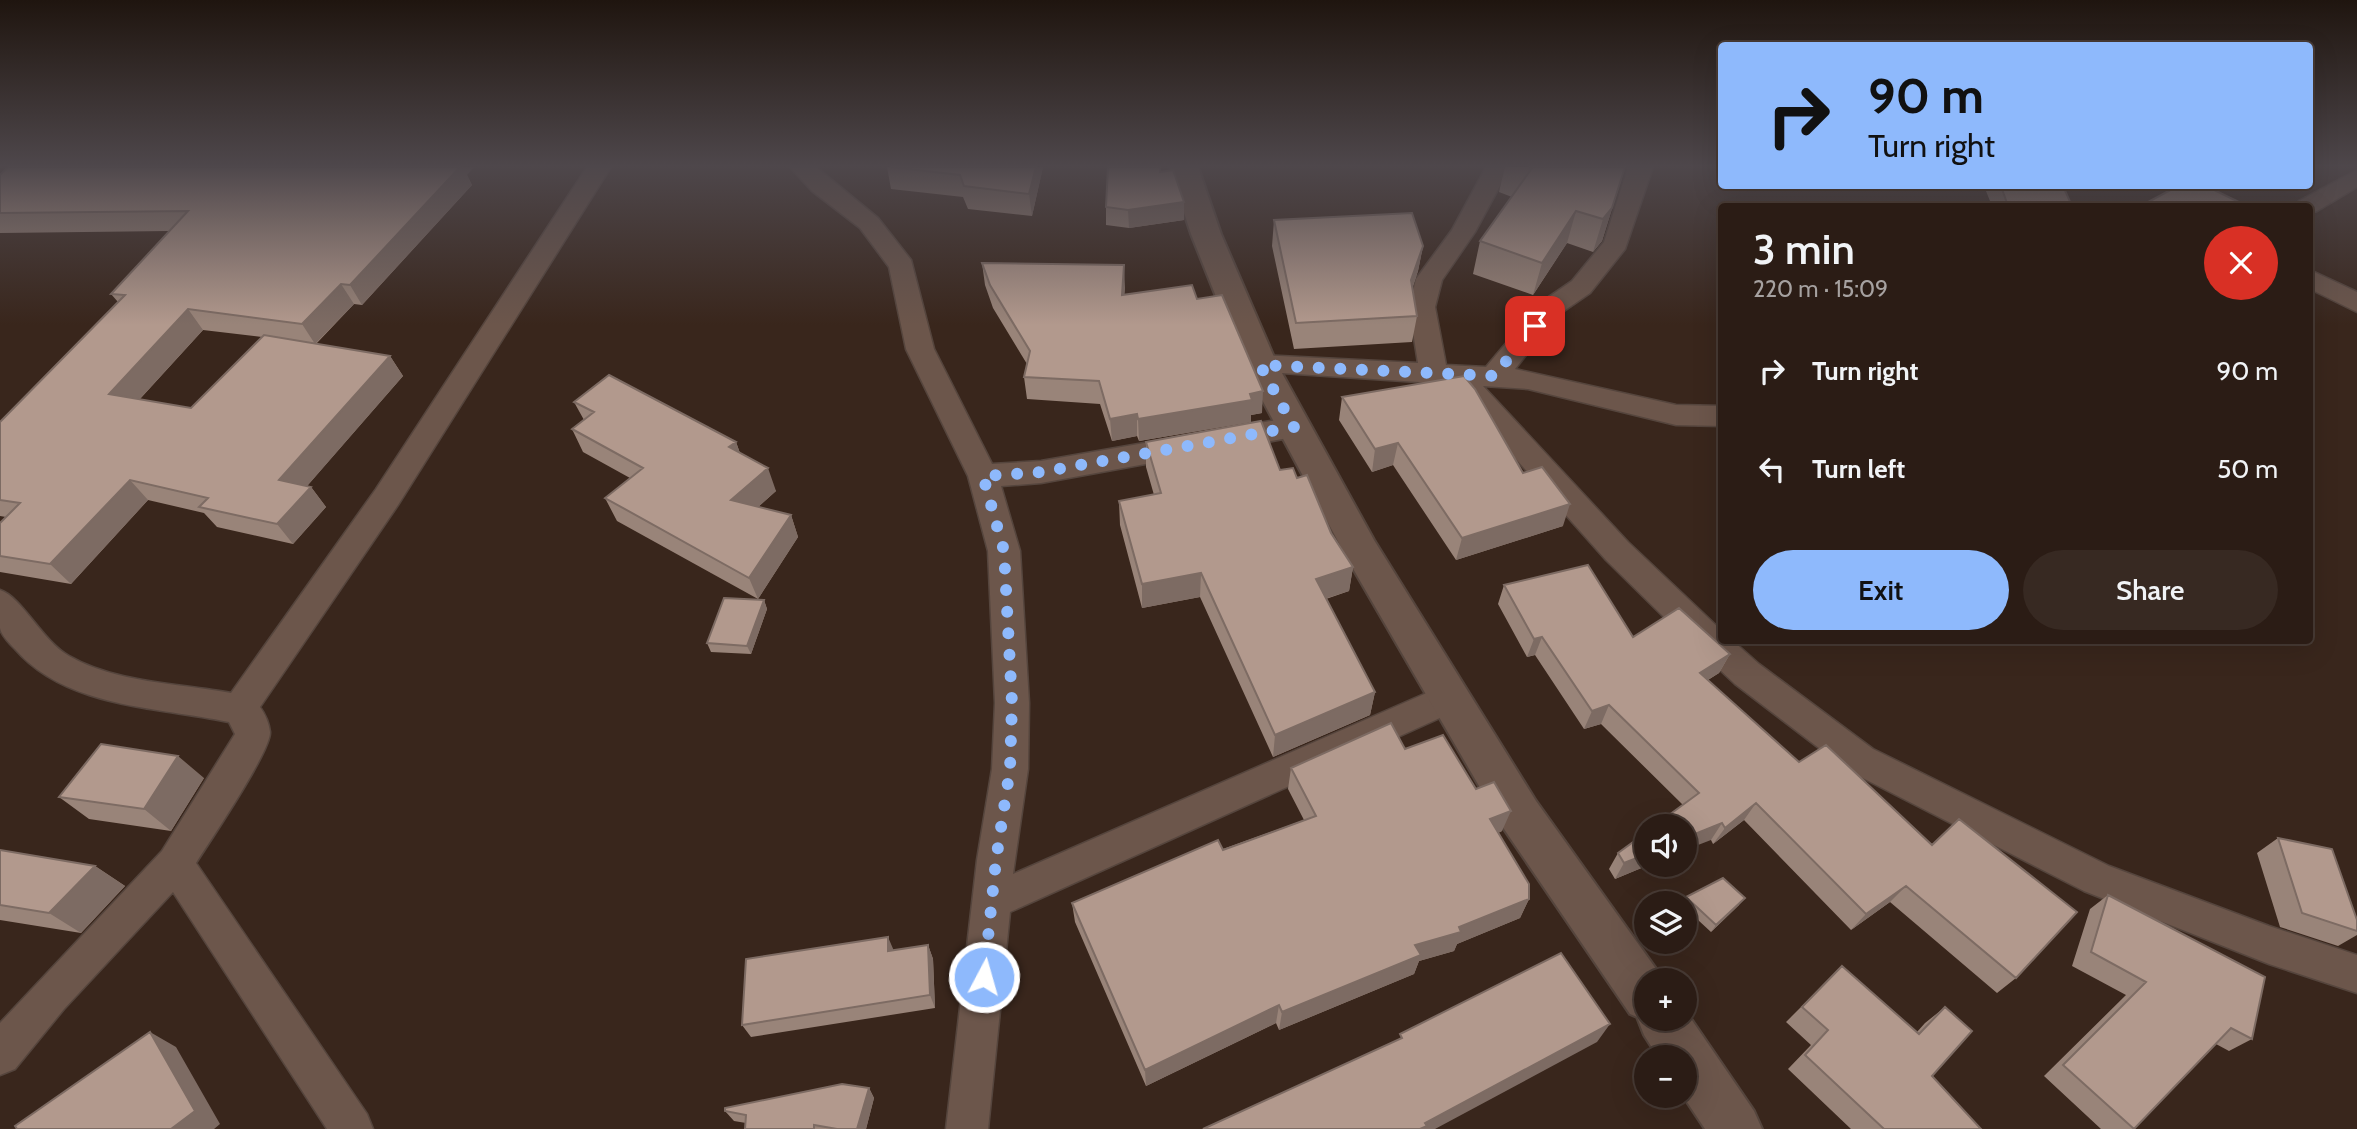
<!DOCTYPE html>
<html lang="en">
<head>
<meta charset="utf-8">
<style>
  body { margin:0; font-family:Cabin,sans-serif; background:#372922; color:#f1f3f6; height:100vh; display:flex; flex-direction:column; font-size:26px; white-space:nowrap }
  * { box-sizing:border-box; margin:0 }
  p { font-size:23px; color:#a6a1a0 }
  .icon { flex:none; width:38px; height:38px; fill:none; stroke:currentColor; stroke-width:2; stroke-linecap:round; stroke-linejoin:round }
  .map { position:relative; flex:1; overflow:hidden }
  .drawer { position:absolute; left:1718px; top:203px; width:595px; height:441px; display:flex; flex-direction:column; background:#2b1c15; border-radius:7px; box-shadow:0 7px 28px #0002,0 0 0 2px #473a34 }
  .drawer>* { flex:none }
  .guide { position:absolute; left:1718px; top:42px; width:595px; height:147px; border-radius:7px; box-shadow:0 7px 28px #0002,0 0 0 2px #473a34; background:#8eb9fc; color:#111; overflow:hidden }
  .buttons { position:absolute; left:1634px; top:814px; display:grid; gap:14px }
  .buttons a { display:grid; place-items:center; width:63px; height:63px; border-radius:50%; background:#2b1c15; box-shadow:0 7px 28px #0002,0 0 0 2px #473a34; font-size:35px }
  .pin { position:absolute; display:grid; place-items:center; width:60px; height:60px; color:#fff; margin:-30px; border-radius:14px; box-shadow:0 4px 10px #0006 }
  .me { position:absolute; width:77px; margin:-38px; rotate:6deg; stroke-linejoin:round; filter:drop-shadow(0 0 5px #0008) }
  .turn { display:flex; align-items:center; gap:24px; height:147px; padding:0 35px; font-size:32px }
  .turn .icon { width:91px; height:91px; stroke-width:2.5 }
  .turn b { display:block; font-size:49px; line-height:60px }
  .round { display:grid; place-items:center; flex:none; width:74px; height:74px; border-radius:37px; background:#372922 }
  .overview { display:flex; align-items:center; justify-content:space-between; height:119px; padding:0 35px }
  h1 { font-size:42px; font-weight:600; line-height:52px }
  .button { display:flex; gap:14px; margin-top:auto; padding:14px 35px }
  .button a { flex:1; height:80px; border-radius:42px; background:#8eb9fc; color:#111; font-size:28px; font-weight:600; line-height:80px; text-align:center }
  .button a+a { background:#372922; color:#f1f3f6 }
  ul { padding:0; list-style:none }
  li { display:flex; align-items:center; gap:21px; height:98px; padding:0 35px }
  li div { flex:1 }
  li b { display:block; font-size:26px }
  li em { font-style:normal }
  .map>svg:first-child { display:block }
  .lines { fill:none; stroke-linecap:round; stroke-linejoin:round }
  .street-casing { stroke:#55453d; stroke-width:3 }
  .secondary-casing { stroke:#55453d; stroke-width:4 }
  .street { fill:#6c564b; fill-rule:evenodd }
  .secondary { fill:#6c564b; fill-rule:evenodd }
  .wall { fill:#998479; fill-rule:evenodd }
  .shaded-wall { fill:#7d6b63 }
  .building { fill:#b2998d; stroke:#7d6b63; stroke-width:2 }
  .route { stroke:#8eb9fc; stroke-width:12; stroke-dasharray:0 21.6 }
</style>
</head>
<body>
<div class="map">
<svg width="2357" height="1129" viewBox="0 0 2357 1129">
  <rect width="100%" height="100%" fill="#39261c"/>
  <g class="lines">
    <g class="street-casing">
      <path id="street" d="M 587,167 L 611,167 L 398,505 L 260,707 C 265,714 269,723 270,732 C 271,751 210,841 196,863 L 367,1114 L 373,1129 L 327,1129 L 173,892 L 64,1009 L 15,1069 L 0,1075 L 0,1023 L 162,851 L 235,734 L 229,722 C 158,707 66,708 15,649 C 10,644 1,635 0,628 C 0,616 0,602 0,590 C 22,597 42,641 69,656 C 116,683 178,683 231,693 L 376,489 Z
        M 790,167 L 816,167 L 878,218 L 911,260 L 934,349 L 992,464 L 1041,461 L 1294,417 L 1304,420 L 1308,427 L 1304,434 L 1294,437 L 1041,483 L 1001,486 L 1020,551 L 1029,703 L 1028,769 L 1013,874 L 1438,688 L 1450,684 L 1462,688 L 1467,698 L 1462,708 L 1010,912 L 988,1129 L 946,1129 L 977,860 L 992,769 L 995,703 L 988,551 L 968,476 L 906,349 L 889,267 L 860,228 L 812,191 Z
        M 1486,167 L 1510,167 L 1475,232 L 1442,280 L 1435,307 L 1446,365 L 1486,367 L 1540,303 L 1572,281 L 1604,242 L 1628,167 L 1653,167 L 1625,249 L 1590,293 L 1558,315 L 1515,369 L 1676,405 L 1722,406 L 1722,426 L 1676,425 L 1528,389 L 1483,386 L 1628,542 L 1722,631 L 1722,640 L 1732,640 L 1759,664 L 1873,749 L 2109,866 L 2269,926 L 2357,955 L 2357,993 L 2269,964 L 2084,891 L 1849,771 L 1735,684 L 1672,625 L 1606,560 L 1449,384 L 1250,371 L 1246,364 L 1250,357 L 1260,355 L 1418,363 L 1409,307 L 1416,279 L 1452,230 Z
        M 2357,170 L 2357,187 L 2317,211 L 2310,213 L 2310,206 L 2296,206 L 2299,201 Z
        M 2310,270 L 2357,292 L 2357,312 L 2310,289 Z"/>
    </g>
    <g class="secondary-casing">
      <path id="secondary" d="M 1169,167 L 1198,167 L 1221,234 L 1277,364 L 1374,540 L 1536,801 L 1664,980 L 1647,980 L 1647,1018 L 1685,1018 L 1685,1010 L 1754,1111 L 1762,1129 L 1705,1129 L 1683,1096 L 1685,1057 L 1658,1057 L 1644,1035 L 1637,1017 L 1630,1014 L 1504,829 L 1348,560 L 1243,364 L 1191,234 Z"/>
    </g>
    <use href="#street" class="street"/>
    <use href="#secondary" class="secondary"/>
  </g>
  <path class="wall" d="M 887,167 L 1043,167 L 1032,216 L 968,209 L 963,197 L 891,189 Z
    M 1160,167 L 1160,172 L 1184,220 L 1129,228 L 1106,225 L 1106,207 Z
    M 1505,167 L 1625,167 L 1602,241 L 1593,252 L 1567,243 L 1533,295 L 1473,274 L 1480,241 L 1512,197 L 1499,192 Z
    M 0,175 L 467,175 L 472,185 L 362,305 L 354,304 L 316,344 L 390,356 L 403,376 L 307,486 L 311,487 L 326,507 L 293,544 L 217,527 L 204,513 L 148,500 L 71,584 L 0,572 L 0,523 L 6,517 L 0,516 L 0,422 L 118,302 L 111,294 L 169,231 L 0,233 ZM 203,330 L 262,337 L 191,408 L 140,399 Z
    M 1984,186 L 2063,186 L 2072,206 L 1992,206 Z
    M 2148,202 L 2247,206 L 2146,206 Z
    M 1274,220 L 1423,246 L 1418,271 L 1412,289 L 1417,316 L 1412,342 L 1294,349 L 1272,246 Z
    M 982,263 L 1125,287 L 1124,295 L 1197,299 L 1262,413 L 1251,415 L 1251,422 L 1139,441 L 1137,436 L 1112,441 L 1100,404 L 1027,399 L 1024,377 L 1027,364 L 993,308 L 985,285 Z
    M 1342,397 L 1523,473 L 1563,526 L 1456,560 L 1393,465 L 1372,472 L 1339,420 Z
    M 574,402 L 736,442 L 740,453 L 776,491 L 758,507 L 791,515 L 798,537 L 758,599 L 617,521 L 605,498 L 630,478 L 583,452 L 572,429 L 584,420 Z
    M 1146,442 L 1280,470 L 1297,478 L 1353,567 L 1349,591 L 1326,599 L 1375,692 L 1370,715 L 1273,757 L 1200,597 L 1142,608 L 1120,525 L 1119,501 L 1154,495 L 1146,467 Z
    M 1504,585 L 1633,637 L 1730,654 L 1719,673 L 1708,680 L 2016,978 L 1997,993 L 1890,902 L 1851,930 L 1744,820 L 1713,844 L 1711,840 L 1683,805 L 1601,724 L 1584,729 L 1535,655 L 1527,657 L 1498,604 Z
    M 764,600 L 767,609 L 751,654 L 711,652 L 707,643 Z
    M 1405,749 L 1476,789 L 1502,831 L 1498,833 L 1529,899 L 1520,918 L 1457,944 L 1454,951 L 1419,961 L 1414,974 L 1279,1030 L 1276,1023 L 1146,1086 L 1075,922 L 1072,903 L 1304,820 L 1288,789 L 1291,768 Z
    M 204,778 L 171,831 L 89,819 L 59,797 Z
    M 2278,838 L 2357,920 L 2357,935 L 2338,946 L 2280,927 L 2257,853 Z
    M 0,850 L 95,866 L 125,886 L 81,933 L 0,920 Z
    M 1618,853 L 1647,864 L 1651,864 L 1615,879 L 1609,869 Z
    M 2108,895 L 2252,1039 L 2229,1051 L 2216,1044 L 2134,1129 L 2101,1129 L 2044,1076 L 2126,995 L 2072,966 L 2090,909 Z
    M 1686,897 L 1739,905 L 1711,932 L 1685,908 L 1685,903 L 1682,903 Z
    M 928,945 L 933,959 L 935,1008 L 751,1037 L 742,1025 L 893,950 Z
    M 1842,966 L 1917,1032 L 1925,1023 L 1945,1007 L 1932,1076 L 1981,1129 L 1851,1129 L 1788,1069 L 1811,1045 L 1786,1022 Z
    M 869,1088 L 874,1098 L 866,1129 L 745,1129 L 746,1123 L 734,1121 L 725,1111 Z"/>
  <path class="shaded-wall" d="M 451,167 L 474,167 L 467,175 L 472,185 L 362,305 L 350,285 Z
    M 1036,167 L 1043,167 L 1032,216 L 1029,194 Z
    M 1625,167 L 1602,241 L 1593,252 L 1603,219 Z
    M 1184,202 L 1184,220 L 1129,228 L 1128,210 Z
    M 1576,211 L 1567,243 L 1533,295 L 1542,263 Z
    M 1423,246 L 1418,271 L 1406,306 L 1411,280 Z
    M 1124,265 L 1125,287 L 1123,318 L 1122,295 Z
    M 341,284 L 354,304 L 315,344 L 302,324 Z
    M 188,309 L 203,330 L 126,414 L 109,394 Z
    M 390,356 L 403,376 L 295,500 L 279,480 Z
    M 1263,391 L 1262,413 L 1251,415 L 1251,422 L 1139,441 L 1138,419 Z
    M 1137,414 L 1137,436 L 1112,441 L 1110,419 Z
    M 736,442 L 744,465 L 729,447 Z
    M 1398,443 L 1393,465 L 1372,472 L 1375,449 Z
    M 768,468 L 776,491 L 740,523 L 731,500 Z
    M 130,480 L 148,500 L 71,584 L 50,564 Z
    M 311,487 L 326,507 L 293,544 L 277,524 Z
    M 1570,504 L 1563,526 L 1456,560 L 1462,538 Z
    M 791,515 L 798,537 L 758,599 L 749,578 Z
    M 1353,567 L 1349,591 L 1312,603 L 1316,579 Z
    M 1201,573 L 1200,597 L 1142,608 L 1142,584 Z
    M 764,600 L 767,609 L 751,654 L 747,646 Z
    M 1542,637 L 1535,655 L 1527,657 L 1534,639 Z
    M 1730,654 L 1719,673 L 1690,691 L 1700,673 Z
    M 1375,692 L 1370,715 L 1273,757 L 1275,735 Z
    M 1609,705 L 1601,724 L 1584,729 L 1592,711 Z
    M 178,756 L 204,778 L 171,831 L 144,809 Z
    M 1756,803 L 1744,820 L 1713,844 L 1725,828 Z
    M 1511,811 L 1502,831 L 1482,840 L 1490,819 Z
    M 1722,823 L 1711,840 L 1685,850 L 1685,838 Z
    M 1647,854 L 1647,864 L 1651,864 L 1615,879 L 1624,863 Z
    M 95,866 L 125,886 L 81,933 L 49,913 Z
    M 1906,886 L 1890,902 L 1851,930 L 1866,914 Z
    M 1745,898 L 1739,905 L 1711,932 L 1716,925 Z
    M 1529,899 L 1520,918 L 1457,944 L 1454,951 L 1419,961 L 1414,974 L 1279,1030 L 1282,1012 L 1415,945 Z
    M 888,937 L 894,951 L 888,951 Z
    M 928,945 L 933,959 L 935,1008 L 930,995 Z
    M 1279,1005 L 1276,1023 L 1146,1086 L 1145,1070 Z
    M 1610,1024 L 1597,1042 L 1435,1129 L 1420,1129 L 1425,1123 Z
    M 150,1032 L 176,1047 L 220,1124 L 214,1129 L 171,1129 Z
    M 869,1088 L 874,1098 L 866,1129 L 857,1129 Z"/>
  <path class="building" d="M 8,167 L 460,167 L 350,285 L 341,284 L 302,324 L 188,309 L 109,394 L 191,408 L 264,335 L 390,356 L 279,480 L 311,487 L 277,524 L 199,507 L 208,498 L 130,480 L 50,564 L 0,556 L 0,523 L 20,503 L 0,500 L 0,422 L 125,295 L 111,294 L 188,211 L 0,213 L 0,175 Z
    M 890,167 L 1036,167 L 1029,194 L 964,186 L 960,175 Z
    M 1108,167 L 1160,167 L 1160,172 L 1173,170 L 1184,202 L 1128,210 L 1106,207 Z
    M 1529,167 L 1625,167 L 1612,208 L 1603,219 L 1576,211 L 1542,263 L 1480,241 L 1532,168 Z
    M 2001,186 L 2063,186 L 2072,206 L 2008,206 Z
    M 2178,186 L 2206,186 L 2247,206 L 2156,206 L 2148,202 Z
    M 1412,213 L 1423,246 L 1411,280 L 1417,316 L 1296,323 L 1274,220 Z
    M 982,263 L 1124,265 L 1122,295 L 1192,285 L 1197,299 L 1222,295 L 1263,391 L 1250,394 L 1252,400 L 1138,419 L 1137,414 L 1110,419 L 1099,381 L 1024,377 L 1030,351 L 990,285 Z
    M 609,375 L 736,442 L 729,447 L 768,468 L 731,500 L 791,515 L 749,578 L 605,498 L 643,468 L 572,429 L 594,412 L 574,402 Z
    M 1464,376 L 1475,389 L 1523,473 L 1542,467 L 1570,504 L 1462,538 L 1398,443 L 1375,449 L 1342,397 Z
    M 1261,421 L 1280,470 L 1293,468 L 1297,478 L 1307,475 L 1331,533 L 1353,567 L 1316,579 L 1375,692 L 1275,735 L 1201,573 L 1142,584 L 1119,501 L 1161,493 L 1146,442 Z
    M 1588,565 L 1633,637 L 1679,608 L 1730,654 L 1700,673 L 1799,762 L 1826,745 L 1932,845 L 1959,819 L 2077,912 L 2016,978 L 1906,886 L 1866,914 L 1756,803 L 1725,828 L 1722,823 L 1685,838 L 1685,826 L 1654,826 L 1699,793 L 1609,705 L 1592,711 L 1542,637 L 1534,639 L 1504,585 Z
    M 724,598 L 764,600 L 747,646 L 707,643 Z
    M 1391,723 L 1405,749 L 1443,735 L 1476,789 L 1494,782 L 1511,811 L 1490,819 L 1529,884 L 1529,899 L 1459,927 L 1461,932 L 1415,945 L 1421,955 L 1282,1012 L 1279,1005 L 1145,1070 L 1072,903 L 1218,840 L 1223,850 L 1316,816 L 1291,768 Z
    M 101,744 L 178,756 L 144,809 L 59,797 Z
    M 1647,832 L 1647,854 L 1624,863 L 1618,853 Z
    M 2278,838 L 2332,849 L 2357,920 L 2357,931 L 2302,913 Z
    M 0,850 L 95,866 L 49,913 L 0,905 Z
    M 1723,878 L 1745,898 L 1716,925 L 1686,897 Z
    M 2108,895 L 2265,977 L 2252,1039 L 2231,1028 L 2134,1129 L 2063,1065 L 2146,982 L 2091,952 Z
    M 888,937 L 888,951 L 928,945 L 930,995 L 742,1025 L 746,959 Z
    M 1561,953 L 1610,1024 L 1425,1123 L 1427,1126 L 1420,1129 L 1203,1129 L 1402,1038 L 1400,1034 Z
    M 1842,966 L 1919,1034 L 1945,1007 L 1972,1031 L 1932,1076 L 1981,1129 L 1884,1129 L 1805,1055 L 1828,1030 L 1802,1007 Z
    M 150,1032 L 195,1111 L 171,1129 L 17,1129 L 15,1126 Z
    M 842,1084 L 869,1088 L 857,1129 L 837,1129 L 814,1125 L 814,1129 L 745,1129 L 746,1115 L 725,1111 L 725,1108 Z"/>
  <linearGradient id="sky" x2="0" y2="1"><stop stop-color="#1f150f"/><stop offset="0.51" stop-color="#4e474b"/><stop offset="1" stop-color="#4e474b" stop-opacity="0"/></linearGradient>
  <rect width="2357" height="325" fill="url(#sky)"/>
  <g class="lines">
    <path class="route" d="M 984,977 L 996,860 L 1010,769 L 1012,703 L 1004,551 L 983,476 L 1041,472 L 1294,427 L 1260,365 L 1494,376 L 1535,326"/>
  </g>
</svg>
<div class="buttons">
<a><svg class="icon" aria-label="sound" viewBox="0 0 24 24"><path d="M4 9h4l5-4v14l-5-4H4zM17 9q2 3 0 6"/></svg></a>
<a><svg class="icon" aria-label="layers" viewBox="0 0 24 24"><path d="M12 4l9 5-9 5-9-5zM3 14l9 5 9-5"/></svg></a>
<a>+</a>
<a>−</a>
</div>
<div class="pin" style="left:1535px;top:326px;background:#d93025"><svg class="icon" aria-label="arrive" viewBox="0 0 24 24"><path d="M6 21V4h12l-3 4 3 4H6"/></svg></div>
<svg class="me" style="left:984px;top:977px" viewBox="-20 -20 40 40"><circle r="17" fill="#8eb9fc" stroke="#fff" stroke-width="3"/><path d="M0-11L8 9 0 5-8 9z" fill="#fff"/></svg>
<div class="guide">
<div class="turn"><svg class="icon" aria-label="right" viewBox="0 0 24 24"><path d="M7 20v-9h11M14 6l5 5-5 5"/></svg><div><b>90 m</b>Turn right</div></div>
</div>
<section class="drawer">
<div class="overview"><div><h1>3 min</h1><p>220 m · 15:09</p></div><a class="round" style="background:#d93025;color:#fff"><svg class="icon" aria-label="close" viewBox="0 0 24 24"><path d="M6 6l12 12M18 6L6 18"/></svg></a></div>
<ul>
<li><svg class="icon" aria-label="right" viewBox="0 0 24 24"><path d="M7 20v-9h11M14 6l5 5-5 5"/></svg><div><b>Turn right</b></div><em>90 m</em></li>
<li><svg class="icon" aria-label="left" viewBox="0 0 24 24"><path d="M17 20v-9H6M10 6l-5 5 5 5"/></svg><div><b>Turn left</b></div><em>50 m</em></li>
</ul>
<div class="button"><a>Exit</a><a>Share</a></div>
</section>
</div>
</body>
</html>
